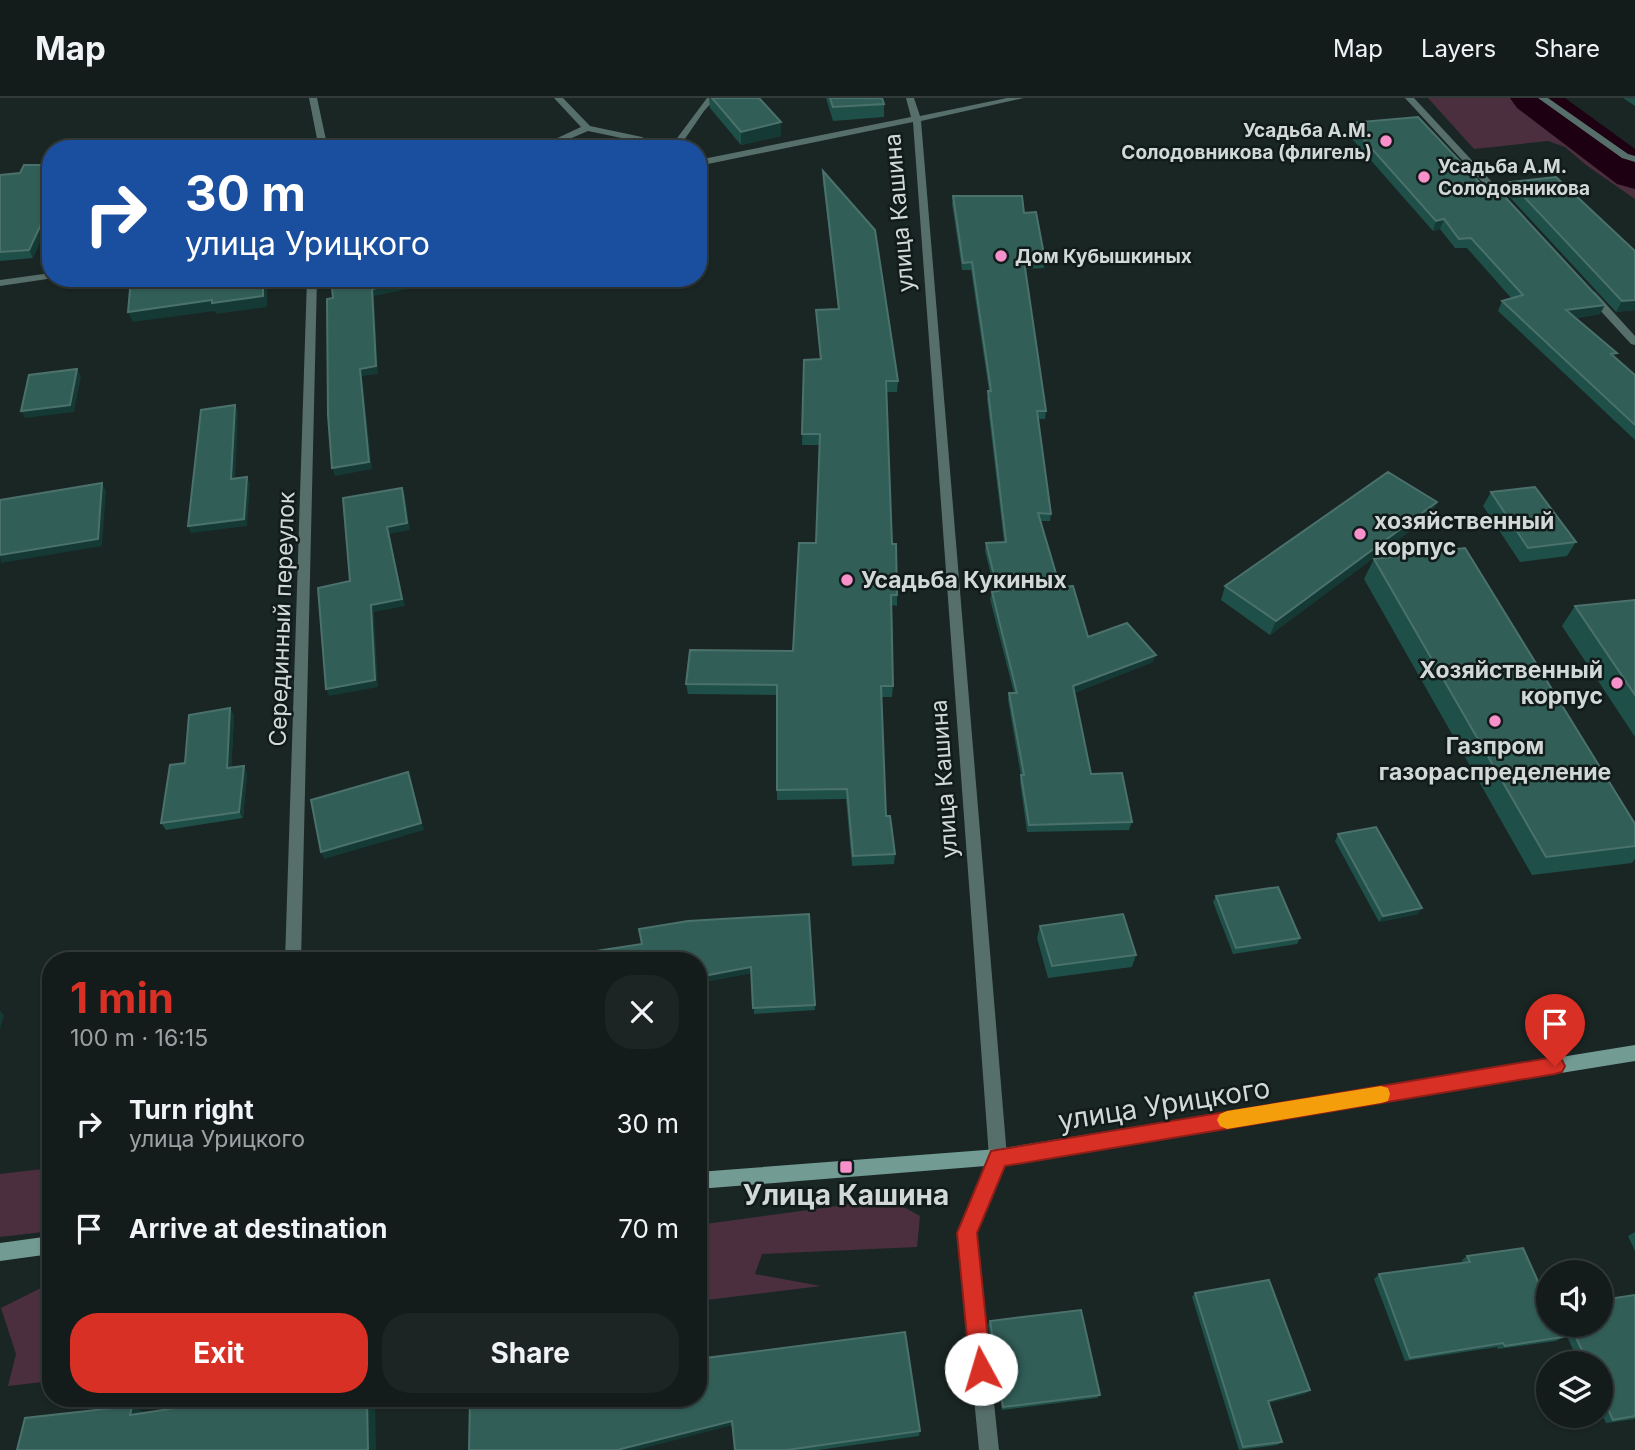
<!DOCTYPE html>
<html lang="en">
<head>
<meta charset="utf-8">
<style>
  body { margin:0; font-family:Inter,sans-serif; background:#1d2524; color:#f1f3f6; height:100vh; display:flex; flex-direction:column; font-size:26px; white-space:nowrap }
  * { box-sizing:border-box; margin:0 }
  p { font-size:23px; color:#9da1a3 }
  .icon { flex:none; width:38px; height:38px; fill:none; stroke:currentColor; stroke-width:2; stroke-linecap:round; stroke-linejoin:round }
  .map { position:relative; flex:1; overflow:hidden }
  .side { position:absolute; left:42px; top:854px; width:665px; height:455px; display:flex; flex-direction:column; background:#141c1b; border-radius:28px; box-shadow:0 2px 5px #0004,0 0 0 2px #333a3a }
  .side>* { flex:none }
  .banner { position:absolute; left:42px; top:42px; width:665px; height:147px; border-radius:28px; box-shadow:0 2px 5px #0004,0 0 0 2px #333a3a; background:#1a4fa0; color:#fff; overflow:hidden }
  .fabs { position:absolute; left:1536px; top:1162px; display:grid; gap:14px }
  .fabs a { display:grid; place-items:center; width:77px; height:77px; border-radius:50%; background:#141c1b; box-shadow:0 2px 5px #0004,0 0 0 2px #333a3a; font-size:35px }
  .pin { position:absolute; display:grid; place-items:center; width:60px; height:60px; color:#fff; margin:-72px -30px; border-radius:50% 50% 50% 0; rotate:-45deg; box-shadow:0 0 7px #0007 }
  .pin .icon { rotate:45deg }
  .me { position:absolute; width:77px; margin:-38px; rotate:354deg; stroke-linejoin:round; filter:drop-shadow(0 0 5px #0008) }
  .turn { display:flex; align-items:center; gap:24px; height:147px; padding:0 28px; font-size:32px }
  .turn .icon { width:91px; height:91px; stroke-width:2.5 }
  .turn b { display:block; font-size:49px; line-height:60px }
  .round { display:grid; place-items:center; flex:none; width:74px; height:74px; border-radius:28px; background:#1d2524 }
  .headline { display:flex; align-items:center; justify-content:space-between; height:119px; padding:0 28px }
  h1 { font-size:42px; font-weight:700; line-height:52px; color:#d93025 }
  .cta { display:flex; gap:14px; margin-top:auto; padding:14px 28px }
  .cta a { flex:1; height:80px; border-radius:28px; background:#d93025; color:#fff; font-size:28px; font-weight:700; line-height:80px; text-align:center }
  .cta a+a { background:#1d2524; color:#f1f3f6 }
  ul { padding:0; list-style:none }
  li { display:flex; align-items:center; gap:21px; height:105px; padding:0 28px }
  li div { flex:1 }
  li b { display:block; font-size:26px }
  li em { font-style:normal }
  header { display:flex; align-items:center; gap:42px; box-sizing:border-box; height:98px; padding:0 35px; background:#141c1b; border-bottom:2px solid #333a3a }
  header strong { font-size:33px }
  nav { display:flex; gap:38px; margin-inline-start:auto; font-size:24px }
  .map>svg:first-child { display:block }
  .green { fill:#4b2f3e }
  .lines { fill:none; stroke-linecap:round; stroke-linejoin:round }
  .river { fill:#1d0011; fill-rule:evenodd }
  .lane { fill:#576f6b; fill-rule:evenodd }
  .street { fill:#576f6b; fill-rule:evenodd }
  .secondary { fill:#729b94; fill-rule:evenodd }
  .wall { fill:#1f4f49 }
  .shaded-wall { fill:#153934 }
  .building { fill:#325e58; stroke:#4b716c; stroke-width:2 }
  .route { fill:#d93025; stroke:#8d1f18; stroke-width:2 }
  .slow { fill:#f59e0b }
  .poi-dot { fill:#f890cb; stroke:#111c1a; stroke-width:2.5 }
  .labels { text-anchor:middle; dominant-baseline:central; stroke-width:5; stroke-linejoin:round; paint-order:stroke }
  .far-poi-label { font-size:19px; font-weight:bold; fill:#d1d8d7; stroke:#111c1a; text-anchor:start }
  .street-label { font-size:23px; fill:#d1d8d7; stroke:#111c1a }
  .poi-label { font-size:23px; font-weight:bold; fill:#d1d8d7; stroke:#111c1a; text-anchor:start }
  .near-street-label { font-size:28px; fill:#d1d8d7; stroke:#111c1a }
  .near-poi-label { font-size:28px; font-weight:bold; fill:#d1d8d7; stroke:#111c1a }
</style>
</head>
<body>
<header>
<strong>Map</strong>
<nav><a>Map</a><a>Layers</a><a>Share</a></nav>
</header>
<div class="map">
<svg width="1635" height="1352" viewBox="0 0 1635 1352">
  <rect width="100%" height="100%" fill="#1a2624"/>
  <path class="green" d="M 1428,0 L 1527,0 L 1547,13 L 1600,58 L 1635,70 L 1635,101 L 1586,67 L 1565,49 L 1548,43 L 1474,51 Z
    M 51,1070 L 51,1133 L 0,1139 L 0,1076 Z
    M 889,1101 L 920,1118 L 917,1149 L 762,1156 L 755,1176 L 821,1188 L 698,1203 L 698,1127 Z
    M 47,1187 L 51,1187 L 51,1283 L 8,1288 L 16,1256 L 1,1210 Z"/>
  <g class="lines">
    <path class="river" d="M 1510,0 L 1565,0 L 1635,51 L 1635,91 L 1617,86 L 1517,10 Z"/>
    <path class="lane" d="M 554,0 L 563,0 L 590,28 L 642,39 L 659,51 L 648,51 L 636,43 L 588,33 L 546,51 L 534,51 L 581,29 Z
      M 707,0 L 716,0 L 704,13 L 678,51 L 669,51 Z
      M 1538,0 L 1548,0 L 1628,56 L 1635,58 L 1635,64 L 1622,60 Z"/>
    <path class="street" d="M 309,0 L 317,0 L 328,51 L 319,51 Z
      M 906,0 L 914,0 L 920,18 L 1007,0 L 1024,0 L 921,23 L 1007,1059 L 976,1135 L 999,1352 L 979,1352 L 958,1135 L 989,1059 L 913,24 L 698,68 L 698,62 L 911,19 Z
      M 1405,0 L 1414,0 L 1504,97 L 1504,101 L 1498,101 Z
      M 51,175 L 51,180 L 54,180 L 0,188 L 0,182 Z
      M 307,180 L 317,180 L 301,863 L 285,863 Z
      M 1591,193 L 1595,194 L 1635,238 L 1635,247 L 1631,246 L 1587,198 L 1587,194 Z"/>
    <path class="secondary" d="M 1635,947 L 1635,963 L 998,1067 L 698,1091 L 698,1074 L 998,1051 Z
      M 51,1138 L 51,1156 L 0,1163 L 0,1145 Z"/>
  </g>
  <path class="wall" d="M 709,0 L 759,0 L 781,38 L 741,47 L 710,10 Z
    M 826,0 L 882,0 L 884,6 L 884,19 L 833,23 Z
    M 1623,0 L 1635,0 L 1635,8 Z
    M 1349,25 L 1600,216 L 1576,220 L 1615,259 L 1635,277 L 1635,342 L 1498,213 L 1502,203 L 1512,201 L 1467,150 L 1455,150 L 1440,131 L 1433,133 L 1346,34 Z
    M 823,73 L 898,283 L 897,294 L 886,294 L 892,446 L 897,497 L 897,508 L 892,507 L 893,588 L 892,599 L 881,599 L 886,718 L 895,756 L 894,766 L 852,768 L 846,701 L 777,702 L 777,597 L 688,596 L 686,586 L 793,553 L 816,445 L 820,347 L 802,347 L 804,262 L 820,262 L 816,212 L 838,211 L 823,84 Z
    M 0,77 L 33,160 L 0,163 Z
    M 1510,84 L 1635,153 L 1635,212 L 1616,214 L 1505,94 Z
    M 953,98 L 1024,115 L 1045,162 L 1044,170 L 1025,171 L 1046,313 L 1045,321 L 1038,321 L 1051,416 L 1050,423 L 1040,423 L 1060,489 L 1088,539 L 1153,564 L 1074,595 L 1091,676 L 1132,724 L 1129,732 L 1027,734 L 1020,684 L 1021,678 L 1008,602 L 1009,595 L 1014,595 L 990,501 L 992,494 L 995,493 L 985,453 L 986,445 L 1004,444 L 987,301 L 989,293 L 971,172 L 962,172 L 952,106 Z
    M 1491,394 L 1576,444 L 1567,458 L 1520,464 L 1483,408 Z
    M 1437,404 L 1430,418 L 1270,537 L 1221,502 L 1225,488 Z
    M 1374,461 L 1635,726 L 1635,761 L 1632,765 L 1532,777 L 1364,481 Z
    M 1635,502 L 1635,639 L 1562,528 L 1575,508 Z
    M 234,617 L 231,670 L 247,675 L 243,720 L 166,732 L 161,725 L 185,665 Z
    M 1338,736 L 1418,816 L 1379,824 L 1335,743 Z
    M 1216,798 L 1300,840 L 1297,846 L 1233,856 L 1213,804 Z
    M 809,816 L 815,912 L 754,916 L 752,875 L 698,885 L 698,863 L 642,846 Z
    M 1040,828 L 1136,857 L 1132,869 L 1048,880 L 1037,840 Z
    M 1635,1134 L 1635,1153 L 1628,1138 Z
    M 1467,1158 L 1563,1239 L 1556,1243 L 1498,1251 L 1497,1249 L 1405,1263 L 1374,1181 L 1379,1176 L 1463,1165 L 1462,1162 Z
    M 1195,1195 L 1310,1292 L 1305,1296 L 1269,1305 L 1282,1344 L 1277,1347 L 1239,1352 L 1192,1199 Z
    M 1635,1197 L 1635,1321 L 1606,1325 L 1601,1315 L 1601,1265 L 1579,1265 L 1562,1227 L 1601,1227 Z
    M 990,1223 L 1100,1297 L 1097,1300 L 1002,1312 L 988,1227 Z
    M 470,1300 L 920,1333 L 919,1338 L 818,1352 L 735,1352 L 733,1328 Z"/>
  <path class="shaded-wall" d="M 781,24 L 781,38 L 741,47 L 741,34 Z
    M 51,105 L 51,122 L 33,160 L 29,152 Z
    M 1444,121 L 1440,131 L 1433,133 L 1436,123 Z
    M 263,180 L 267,180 L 267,209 L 216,216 L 215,213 L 133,224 L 128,214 Z
    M 425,180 L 447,180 L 448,183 L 374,198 L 378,276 L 362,278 L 372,371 L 335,378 L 332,370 L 360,271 L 372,191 Z
    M 1635,202 L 1635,212 L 1616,214 L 1622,203 Z
    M 1605,207 L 1600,216 L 1561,222 L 1566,212 Z
    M 77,271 L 81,278 L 74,314 L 25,320 L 21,313 Z
    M 235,307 L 238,314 L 235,388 L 231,381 Z
    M 247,379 L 250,386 L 247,428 L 191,435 L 188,428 Z
    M 102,385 L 106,393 L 102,448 L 1,465 L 0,457 Z
    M 402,390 L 405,397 L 410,432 L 389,436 L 405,508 L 374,514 L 378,589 L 329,598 L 326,591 L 371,507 L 387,429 Z
    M 1437,404 L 1430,418 L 1270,537 L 1276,523 Z
    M 1156,557 L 1153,564 L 1071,596 L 1073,588 Z
    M 230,610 L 234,617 L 231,677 L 227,670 Z
    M 244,668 L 247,675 L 243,720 L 239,714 Z
    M 408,674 L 411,681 L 424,732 L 324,761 L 321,754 Z
    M 1422,810 L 1418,816 L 1379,824 L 1383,818 Z
    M 751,869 L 752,875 L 698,885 L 698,879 Z
    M 0,913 L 4,917 L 0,931 Z
    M 1310,1292 L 1305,1296 L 1264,1307 L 1268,1303 Z
    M 367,1300 L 375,1300 L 376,1352 L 368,1352 Z
    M 132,1308 L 144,1314 L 142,1323 L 130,1317 Z
    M 732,1323 L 733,1327 L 637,1352 L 617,1352 Z"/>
  <path class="building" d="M 712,0 L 759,0 L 781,24 L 741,34 Z
    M 830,0 L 882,0 L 884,6 L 833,9 Z
    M 1418,19 L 1483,88 L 1494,87 L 1605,207 L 1566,212 L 1617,255 L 1611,256 L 1635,277 L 1635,327 L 1502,203 L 1523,197 L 1471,140 L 1459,141 L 1444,121 L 1436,123 L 1349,25 Z
    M 24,67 L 51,67 L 51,105 L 29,152 L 0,154 L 0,77 L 20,75 Z
    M 823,73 L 875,132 L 898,283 L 886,283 L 892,446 L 896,446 L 897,497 L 891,497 L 893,588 L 881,588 L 886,718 L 890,718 L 895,756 L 853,758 L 847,691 L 777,692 L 777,587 L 686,586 L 690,552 L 793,553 L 799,445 L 816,445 L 820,336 L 802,336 L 804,262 L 821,261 L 816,212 L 839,211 Z
    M 1556,79 L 1635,153 L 1635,202 L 1622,203 L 1510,84 Z
    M 953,98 L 1022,98 L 1024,115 L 1036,114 L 1045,162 L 1024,163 L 1046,313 L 1037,313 L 1051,416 L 1038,415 L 1060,489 L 1073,488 L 1088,539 L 1127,525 L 1156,557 L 1073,588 L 1091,676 L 1122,675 L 1132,724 L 1029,727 L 1021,677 L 1024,677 L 1009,595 L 1017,595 L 992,494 L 998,493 L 986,445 L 1006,444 L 988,293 L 991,293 L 972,164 L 963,165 Z
    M 131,180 L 263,180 L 263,198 L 212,205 L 212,202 L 128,214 Z
    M 331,180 L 425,180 L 372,191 L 376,268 L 360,271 L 369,364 L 332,370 L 328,317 L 327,201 L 333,200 Z
    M 77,271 L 70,307 L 21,313 L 29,277 Z
    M 235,307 L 231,381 L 247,379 L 244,421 L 188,428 L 201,312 Z
    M 1388,374 L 1437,404 L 1276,523 L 1225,488 Z
    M 102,385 L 98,441 L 0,457 L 0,402 Z
    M 1535,389 L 1576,444 L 1528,450 L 1491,394 Z
    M 402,390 L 407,425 L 387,429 L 402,501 L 371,507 L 375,582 L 326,591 L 318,490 L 350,483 L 343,400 Z
    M 1465,450 L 1635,726 L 1635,748 L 1546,759 L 1374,461 Z
    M 1635,502 L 1635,597 L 1575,508 Z
    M 230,610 L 227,670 L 244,668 L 239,714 L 161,725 L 170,667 L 185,665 L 189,617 Z
    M 408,674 L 421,725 L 321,754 L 311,702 Z
    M 1376,729 L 1422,810 L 1383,818 L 1338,736 Z
    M 1278,789 L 1300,840 L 1236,850 L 1216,798 Z
    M 809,816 L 815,907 L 753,910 L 751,869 L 698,879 L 698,863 L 531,863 L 642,846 L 639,831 L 688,823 Z
    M 1123,816 L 1136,857 L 1052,868 L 1040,828 Z
    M 1523,1150 L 1549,1208 L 1549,1227 L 1557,1227 L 1563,1239 L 1505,1248 L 1503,1245 L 1410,1260 L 1379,1176 L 1470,1164 L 1467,1158 Z
    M 1269,1182 L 1310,1292 L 1268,1303 L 1282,1344 L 1243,1349 L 1195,1195 Z
    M 1635,1197 L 1635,1318 L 1613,1322 L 1601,1296 L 1601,1265 L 1588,1265 L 1570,1227 L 1601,1227 L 1601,1202 Z
    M 1081,1212 L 1100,1297 L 1003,1309 L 990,1223 Z
    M 905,1234 L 920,1333 L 787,1352 L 735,1352 L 732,1323 L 617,1352 L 469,1352 L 470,1300 L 698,1300 L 698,1261 Z
    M 242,1300 L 367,1300 L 368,1352 L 17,1352 L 25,1320 L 132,1308 L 130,1317 Z"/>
  <path class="route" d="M 1555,959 L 1562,962 L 1565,968 L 1562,974 L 1555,976 L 1005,1068 L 977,1135 L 991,1271 L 988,1278 L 981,1281 L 973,1278 L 970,1271 L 957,1135 L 991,1053 Z"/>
  <path class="slow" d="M 1381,988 L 1388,990 L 1390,996 L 1388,1003 L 1381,1005 L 1227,1031 L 1220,1028 L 1217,1022 L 1220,1016 L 1227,1013 Z"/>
  <g class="poi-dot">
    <circle cx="1386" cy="43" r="7"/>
    <circle cx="1424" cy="79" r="7"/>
    <circle cx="1001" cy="158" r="7"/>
    <circle cx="1360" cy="436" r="7"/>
    <circle cx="847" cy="482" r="7"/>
    <circle cx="1617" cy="585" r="7"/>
    <circle cx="1495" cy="623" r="7"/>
    <rect x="839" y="1062" width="14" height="14" rx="3.5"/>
  </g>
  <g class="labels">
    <g class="far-poi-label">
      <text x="1372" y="32" text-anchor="end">Усадьба А.М.<tspan x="1372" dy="22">Солодовникова (флигель)</tspan></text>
      <text x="1438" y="68">Усадьба А.М.<tspan x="1438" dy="22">Солодовникова</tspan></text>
      <text x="1015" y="158">Дом Кубышкиных</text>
    </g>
    <g class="street-label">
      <text transform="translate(899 115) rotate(-95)">улица Кашина</text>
      <text transform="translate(282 521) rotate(-88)">Серединный переулок</text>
      <text transform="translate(944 681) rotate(-94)">улица Кашина</text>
    </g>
    <g class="poi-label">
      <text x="1374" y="423">хозяйственный<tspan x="1374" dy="26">корпус</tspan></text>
      <text x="861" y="482">Усадьба Кукиных</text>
      <text x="1603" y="572" text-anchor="end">Хозяйственный<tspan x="1603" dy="26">корпус</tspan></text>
      <text x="1495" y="648" text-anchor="middle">Газпром<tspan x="1495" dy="26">газораспределение</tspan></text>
    </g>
    <g class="near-street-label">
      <text transform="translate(1164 1006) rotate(-9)">улица Урицкого</text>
    </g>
    <g class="near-poi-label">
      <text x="846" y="1097">Улица Кашина</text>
    </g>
  </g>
</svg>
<div class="fabs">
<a><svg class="icon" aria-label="sound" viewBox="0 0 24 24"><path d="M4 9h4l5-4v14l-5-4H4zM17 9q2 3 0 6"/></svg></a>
<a><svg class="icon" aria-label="layers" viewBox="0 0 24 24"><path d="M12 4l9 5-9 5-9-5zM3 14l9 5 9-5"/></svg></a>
</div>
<div class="pin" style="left:1555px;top:968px;background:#d93025"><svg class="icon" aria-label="arrive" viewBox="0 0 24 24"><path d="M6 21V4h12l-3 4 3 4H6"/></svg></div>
<svg class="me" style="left:981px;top:1271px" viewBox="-20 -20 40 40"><circle r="19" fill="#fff"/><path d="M0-13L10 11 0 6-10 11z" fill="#d93025"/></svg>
<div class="banner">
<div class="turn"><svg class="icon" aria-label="right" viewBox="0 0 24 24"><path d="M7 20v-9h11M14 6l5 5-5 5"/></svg><div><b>30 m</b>улица Урицкого</div></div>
</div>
<section class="side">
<div class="headline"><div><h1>1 min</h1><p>100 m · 16:15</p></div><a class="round"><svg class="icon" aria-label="close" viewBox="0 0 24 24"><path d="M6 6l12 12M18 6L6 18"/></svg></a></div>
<ul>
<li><svg class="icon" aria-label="right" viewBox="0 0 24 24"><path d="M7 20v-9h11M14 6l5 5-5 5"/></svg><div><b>Turn right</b><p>улица Урицкого</p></div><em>30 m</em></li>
<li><svg class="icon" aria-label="arrive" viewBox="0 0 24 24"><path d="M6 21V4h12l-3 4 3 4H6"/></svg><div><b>Arrive at destination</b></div><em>70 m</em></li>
</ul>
<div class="cta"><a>Exit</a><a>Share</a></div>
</section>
</div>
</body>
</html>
